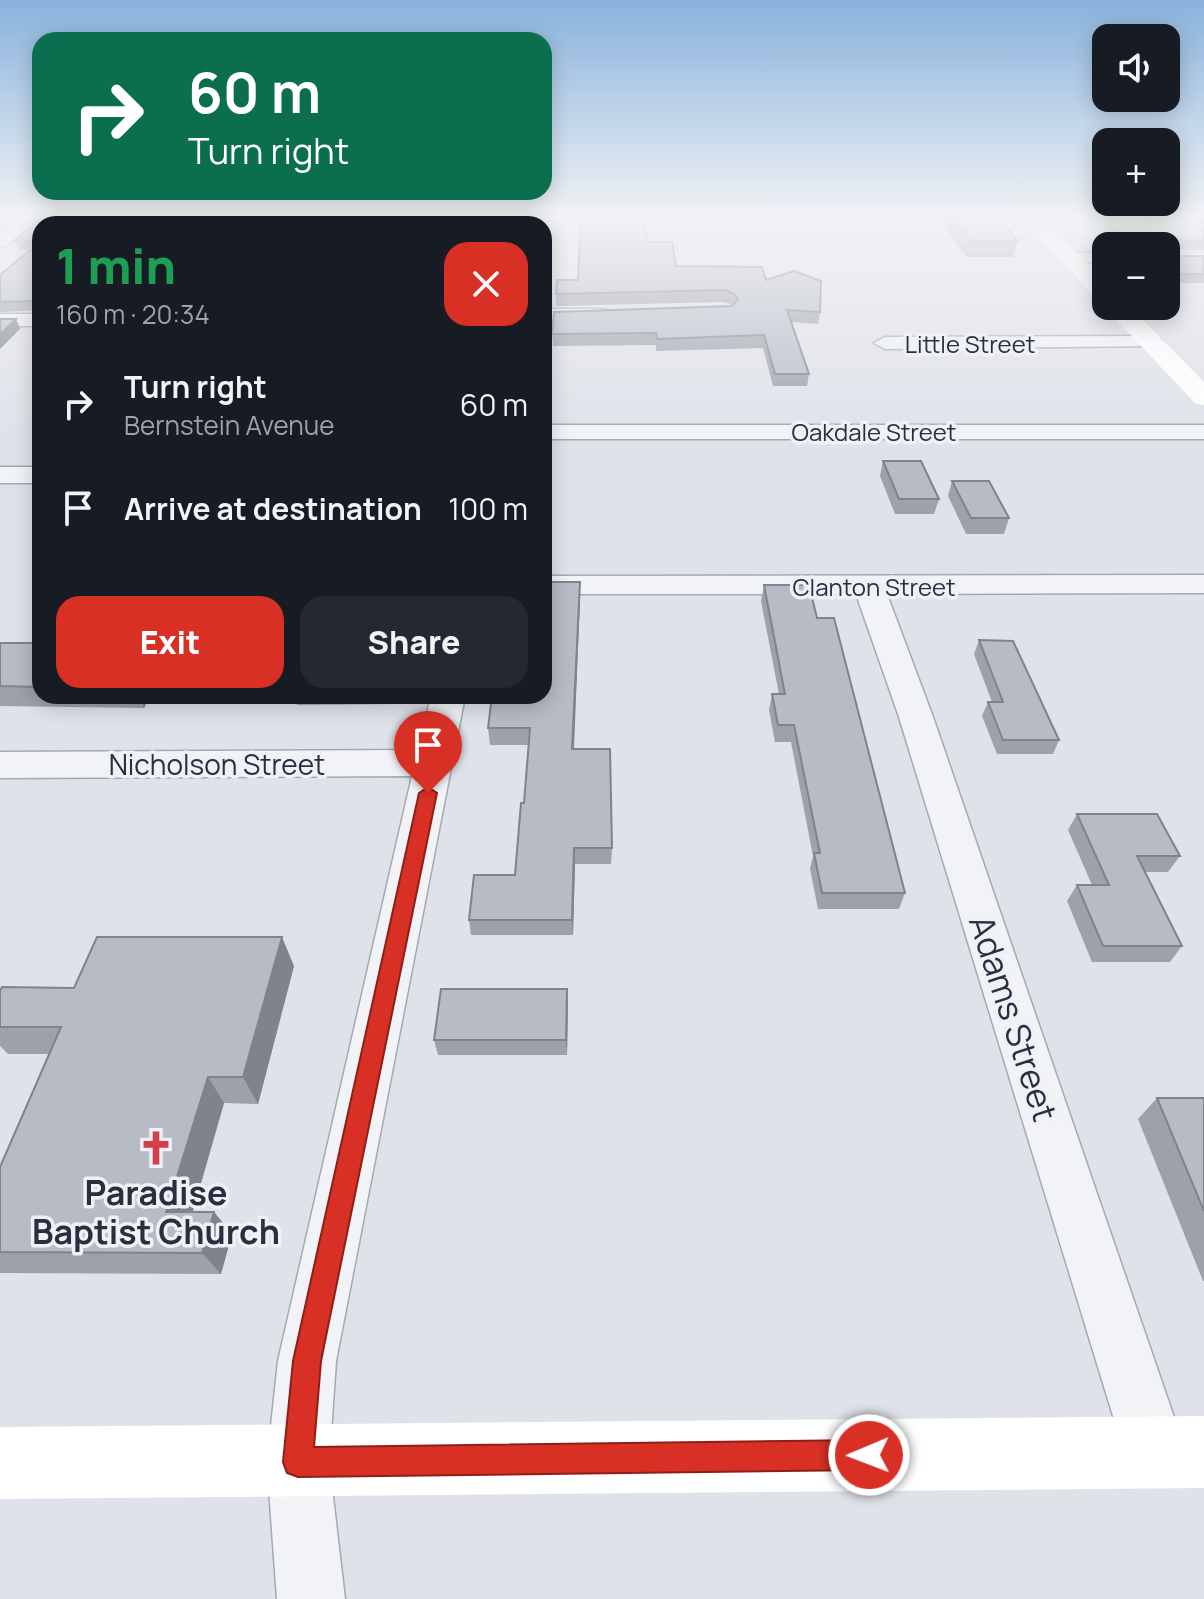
<!DOCTYPE html>
<html lang="en">
<head>
<meta charset="utf-8">
<style>
  body { margin:0; font-family:Manrope,sans-serif; background:#242831; color:#f1f3f6; height:100vh; display:flex; flex-direction:column; font-size:30px; white-space:nowrap }
  * { box-sizing:border-box; margin:0 }
  p { font-size:26px; color:#9ea1a6 }
  .icon { flex:none; width:44px; height:44px; fill:none; stroke:currentColor; stroke-width:2; stroke-linecap:round; stroke-linejoin:round }
  .map { position:relative; flex:1; overflow:hidden }
  .drawer { position:absolute; left:32px; top:216px; width:520px; height:488px; display:flex; flex-direction:column; background:#171b24; border-radius:24px; box-shadow:0 4px 20px #0003 }
  .drawer>* { flex:none }
  .guide { position:absolute; left:32px; top:32px; width:520px; height:168px; border-radius:24px; box-shadow:0 4px 20px #0003; background:#0b6e4f; color:#fff; overflow:hidden }
  .tools { position:absolute; left:1092px; top:24px; display:grid; gap:16px }
  .tools a { display:grid; place-items:center; width:88px; height:88px; border-radius:16px; background:#171b24; box-shadow:0 4px 20px #0003; font-size:40px }
  .pin { position:absolute; display:grid; place-items:center; width:68px; height:68px; color:#fff; margin:-82px -34px; border-radius:50% 50% 50% 0; rotate:-45deg; box-shadow:0 0 8px #0007 }
  .pin .icon { rotate:45deg }
  .me { position:absolute; width:88px; margin:-44px; rotate:269deg; stroke-linejoin:round; filter:drop-shadow(0 0 6px #0008) }
  .turn { display:flex; align-items:center; gap:28px; height:168px; padding:0 24px; font-size:36px }
  .turn .icon { width:104px; height:104px; stroke-width:2.5 }
  .turn b { display:block; font-size:56px; line-height:68px }
  .round { display:grid; place-items:center; flex:none; width:84px; height:84px; border-radius:24px; background:#242831 }
  .head { display:flex; align-items:center; justify-content:space-between; height:136px; padding:0 24px }
  h1 { font-size:48px; font-weight:800; line-height:60px; color:#1e9e55 }
  .primary-button { display:flex; gap:16px; margin-top:auto; padding:16px 24px }
  .primary-button a { flex:1; height:92px; border-radius:24px; background:#d93025; color:#fff; font-size:32px; font-weight:800; line-height:92px; text-align:center }
  .primary-button a+a { background:#242831; color:#f1f3f6 }
  ul { padding:0; list-style:none }
  li { display:flex; align-items:center; gap:24px; height:104px; padding:0 24px }
  li div { flex:1 }
  li b { display:block; font-size:30px }
  li em { font-style:normal }
  .map>svg:first-child { display:block }
  .lines { fill:none; stroke-linecap:round; stroke-linejoin:round }
  .minor-casing { stroke:#a4a9b3; stroke-width:3 }
  .minor { fill:#f2f3f7; fill-rule:evenodd }
  .secondary { fill:#fff; fill-rule:evenodd }
  .wall { fill:#9da1aa }
  .shaded-wall { fill:#7f838b }
  .building { fill:#b6bbc6; stroke:#7f838b; stroke-width:2 }
  .route { fill:#d93025; stroke:#8d1f18; stroke-width:2 }
  .labels { text-anchor:middle; dominant-baseline:central; stroke-width:7; stroke-linejoin:round; paint-order:stroke }
  .far-street-label { font-size:24px; fill:#272f41; stroke:#eff1f6 }
  .street-label { font-size:28px; fill:#272f41; stroke:#eff1f6 }
  .near-street-label { font-size:34px; fill:#272f41; stroke:#eff1f6 }
  .near-poi-label { font-size:34px; font-weight:bold; fill:#272f41; stroke:#eff1f6 }
</style>
</head>
<body>
<div class="map">
<svg width="1204" height="1599" viewBox="0 0 1204 1599">
  <rect width="100%" height="100%" fill="#dfe2e9"/>
  <g class="lines">
    <g class="minor-casing">
      <path id="minor" d="M 23,216 L 41,216 L 6,246 L 0,247 L 0,234 Z
        M 510,216 L 526,216 L 523,224 L 503,224 Z
        M 1106,252 L 1106,262 L 1069,263 L 1060,258 L 1069,253 Z
        M 544,309 L 605,309 L 615,315 L 605,321 L 544,321 Z
        M 0,314 L 40,314 L 40,326 L 0,326 Z
        M 1152,336 L 1159,338 L 1163,342 L 1159,346 L 885,349 L 874,343 L 885,337 Z
        M 544,425 L 1204,425 L 1204,439 L 544,439 Z
        M 0,467 L 40,467 L 40,483 L 0,483 Z
        M 1204,575 L 1204,593 L 887,594 L 933,717 L 1186,1452 L 1177,1474 L 1155,1483 L 1133,1474 L 1124,1452 L 899,717 L 856,594 L 544,594 L 544,576 Z
        M 431,696 L 465,696 L 336,1361 L 329,1462 L 345,1599 L 277,1599 L 267,1462 L 278,1361 L 412,776 L 0,778 L 0,752 L 418,750 Z"/>
    </g>
    <use href="#minor" class="minor"/>
    <path class="secondary" d="M 1019,216 L 1040,216 L 1106,282 L 1106,302 L 1098,300 Z
      M 1106,304 L 1129,306 L 1204,382 L 1204,405 L 1195,403 L 1108,311 Z
      M 1204,1416 L 1204,1488 L 0,1499 L 0,1427 Z"/>
  </g>
  <path class="wall" d="M 46,216 L 213,216 L 212,218 L 225,218 L 227,216 L 503,216 L 502,224 L 500,224 L 501,221 L 500,224 L 40,224 L 40,310 L 0,312 L 0,275 L 31,250 L 19,250 L 15,241 Z
    M 529,216 L 644,216 L 647,242 L 676,266 L 766,280 L 820,312 L 818,324 L 791,322 L 809,374 L 807,386 L 773,386 L 763,348 L 656,351 L 656,345 L 553,346 L 552,334 L 733,305 L 724,302 L 556,306 L 556,294 L 578,280 L 581,216 Z
    M 936,216 L 996,216 L 1018,241 L 1013,257 L 967,257 Z
    M 1149,216 L 1204,216 L 1204,250 L 1167,249 L 1167,253 L 1170,256 L 1204,256 L 1204,283 L 1166,283 L 1166,246 L 1122,246 L 1104,229 L 1107,221 L 1155,221 Z
    M 883,461 L 939,499 L 934,514 L 895,514 L 880,476 Z
    M 952,481 L 1009,518 L 1004,534 L 966,534 L 948,496 Z
    M 764,585 L 817,618 L 905,893 L 899,909 L 818,909 L 810,869 L 813,856 L 791,742 L 775,742 L 769,710 L 772,694 L 779,694 L 761,601 Z
    M 580,598 L 574,749 L 612,848 L 611,864 L 575,864 L 573,935 L 471,935 L 469,920 L 515,875 L 524,803 L 529,745 L 490,745 L 488,728 L 544,696 Z
    M 979,640 L 1059,740 L 1053,754 L 997,754 L 982,716 L 988,702 L 992,702 L 974,654 Z
    M 0,643 L 40,643 L 40,696 L 206,696 L 202,704 L 146,704 L 144,708 L 0,706 Z
    M 294,696 L 399,696 L 397,704 L 297,705 Z
    M 1077,814 L 1180,856 L 1168,872 L 1145,872 L 1182,946 L 1170,962 L 1092,962 L 1067,901 L 1077,885 L 1092,885 L 1068,830 Z
    M 294,966 L 258,1104 L 224,1103 L 193,1212 L 214,1212 L 232,1234 L 221,1274 L 0,1273 L 0,1252 L 49,1054 L 8,1054 L 0,1046 L 0,991 L 74,988 Z
    M 568,1004 L 567,1055 L 438,1055 L 434,1040 Z
    M 1157,1098 L 1204,1098 L 1204,1281 L 1203,1281 L 1138,1119 Z"/>
  <path class="shaded-wall" d="M 40,297 L 40,310 L 39,311 L 35,301 Z
    M 16,319 L 20,329 L 0,349 L 0,334 Z
    M 580,582 L 580,598 L 573,765 L 572,749 Z
    M 139,696 L 142,696 L 146,704 L 144,708 Z
    M 199,696 L 206,696 L 202,704 Z
    M 574,848 L 575,864 L 573,935 L 572,920 Z
    M 282,937 L 294,966 L 258,1104 L 243,1077 Z
    M 567,989 L 568,1004 L 567,1055 L 566,1040 Z
    M 208,1077 L 224,1103 L 186,1234 L 166,1212 Z
    M 214,1212 L 232,1234 L 221,1274 L 202,1253 Z"/>
  <path class="building" d="M 46,216 L 206,216 L 206,218 L 225,218 L 227,216 L 500,216 L 502,218 L 500,224 L 40,224 L 40,241 L 15,241 Z
    M 581,216 L 644,216 L 647,242 L 672,242 L 676,266 L 762,267 L 766,280 L 794,271 L 821,281 L 820,312 L 787,310 L 809,374 L 775,374 L 764,335 L 657,339 L 656,333 L 552,334 L 554,312 L 732,306 L 738,299 L 734,294 L 725,290 L 556,294 L 557,280 L 578,280 Z
    M 951,216 L 996,216 L 1018,241 L 971,241 Z
    M 1163,216 L 1204,216 L 1204,241 L 1169,240 L 1167,253 L 1170,256 L 1204,256 L 1204,274 L 1166,274 L 1166,246 L 1135,246 L 1107,221 L 1169,221 Z
    M 40,242 L 40,297 L 35,301 L 0,302 L 0,275 Z
    M 0,319 L 16,319 L 0,334 Z
    M 883,461 L 921,461 L 939,499 L 899,499 Z
    M 952,481 L 989,481 L 1009,518 L 971,518 Z
    M 544,582 L 580,582 L 572,749 L 610,749 L 612,848 L 574,848 L 572,920 L 469,920 L 474,875 L 515,875 L 521,803 L 524,803 L 530,728 L 488,728 L 492,696 L 544,696 Z
    M 764,585 L 809,585 L 817,618 L 834,618 L 905,893 L 822,893 L 814,853 L 820,853 L 794,725 L 778,725 L 772,694 L 785,694 Z
    M 979,640 L 1013,641 L 1059,740 L 1003,740 L 988,702 L 1003,702 Z
    M 0,643 L 40,643 L 40,687 L 0,686 Z
    M 1077,814 L 1157,814 L 1180,856 L 1137,856 L 1182,946 L 1103,946 L 1077,885 L 1109,885 Z
    M 97,937 L 282,937 L 243,1077 L 208,1077 L 166,1212 L 214,1212 L 202,1253 L 0,1252 L 0,1167 L 61,1027 L 0,1027 L 0,991 L 2,987 L 74,988 Z
    M 441,989 L 567,989 L 566,1040 L 434,1040 Z
    M 1157,1098 L 1204,1098 L 1204,1211 Z"/>
  <linearGradient id="sky" x2="0" y2="1"><stop stop-color="#88b2dc"/><stop offset="0.49" stop-color="#f1f2f5"/><stop offset="1" stop-color="#f1f2f5" stop-opacity="0"/></linearGradient>
  <rect width="1204" height="440" fill="url(#sky)"/>
  <path class="route" d="M 428,787 L 437,793 L 321,1361 L 314,1447 L 869,1440 L 880,1445 L 884,1455 L 880,1466 L 869,1470 L 298,1477 L 287,1473 L 283,1462 L 293,1361 L 419,793 Z"/>
  <defs>
    <g id="church-bare" transform="scale(2.76)"><path d="M-1.2-6h2.4v3.5h3.3v2.4h-3.3V6h-2.4V-.1h-3.3v-2.4h3.3Z" fill="#d53d4b" stroke="#eff1f6" stroke-width="2.5" paint-order="stroke"/></g>
  </defs>
  <g fill-rule="evenodd">
    <use href="#church-bare" x="156" y="1148"/>
  </g>
  <g class="labels">
    <g class="far-street-label">
      <text x="970" y="343">Little Street</text>
      <text x="874" y="431">Oakdale Street</text>
      <text x="874" y="586">Clanton Street</text>
    </g>
    <g class="street-label">
      <text x="217" y="764">Nicholson Street</text>
    </g>
    <g class="near-street-label">
      <text transform="translate(1014 1018) rotate(72)">Adams Street</text>
    </g>
    <g class="near-poi-label">
      <text x="156" y="1192">Paradise<tspan x="156" dy="39">Baptist Church</tspan></text>
    </g>
  </g>
</svg>
<div class="tools">
<a><svg class="icon" aria-label="sound" viewBox="0 0 24 24"><path d="M4 9h4l5-4v14l-5-4H4zM17 9q2 3 0 6"/></svg></a>
<a>+</a>
<a>−</a>
</div>
<div class="pin" style="left:428px;top:793px;background:#d93025"><svg class="icon" aria-label="arrive" viewBox="0 0 24 24"><path d="M6 21V4h12l-3 4 3 4H6"/></svg></div>
<svg class="me" style="left:869px;top:1455px" viewBox="-20 -20 40 40"><circle r="17" fill="#d93025" stroke="#fff" stroke-width="3"/><path d="M0-11L8 9 0 5-8 9z" fill="#fff"/></svg>
<div class="guide">
<div class="turn"><svg class="icon" aria-label="right" viewBox="0 0 24 24"><path d="M7 20v-9h11M14 6l5 5-5 5"/></svg><div><b>60 m</b>Turn right</div></div>
</div>
<section class="drawer">
<div class="head"><div><h1>1 min</h1><p>160 m · 20:34</p></div><a class="round" style="background:#d93025;color:#fff"><svg class="icon" aria-label="close" viewBox="0 0 24 24"><path d="M6 6l12 12M18 6L6 18"/></svg></a></div>
<ul>
<li><svg class="icon" aria-label="right" viewBox="0 0 24 24"><path d="M7 20v-9h11M14 6l5 5-5 5"/></svg><div><b>Turn right</b><p>Bernstein Avenue</p></div><em>60 m</em></li>
<li><svg class="icon" aria-label="arrive" viewBox="0 0 24 24"><path d="M6 21V4h12l-3 4 3 4H6"/></svg><div><b>Arrive at destination</b></div><em>100 m</em></li>
</ul>
<div class="primary-button"><a>Exit</a><a>Share</a></div>
</section>
</div>
</body>
</html>
